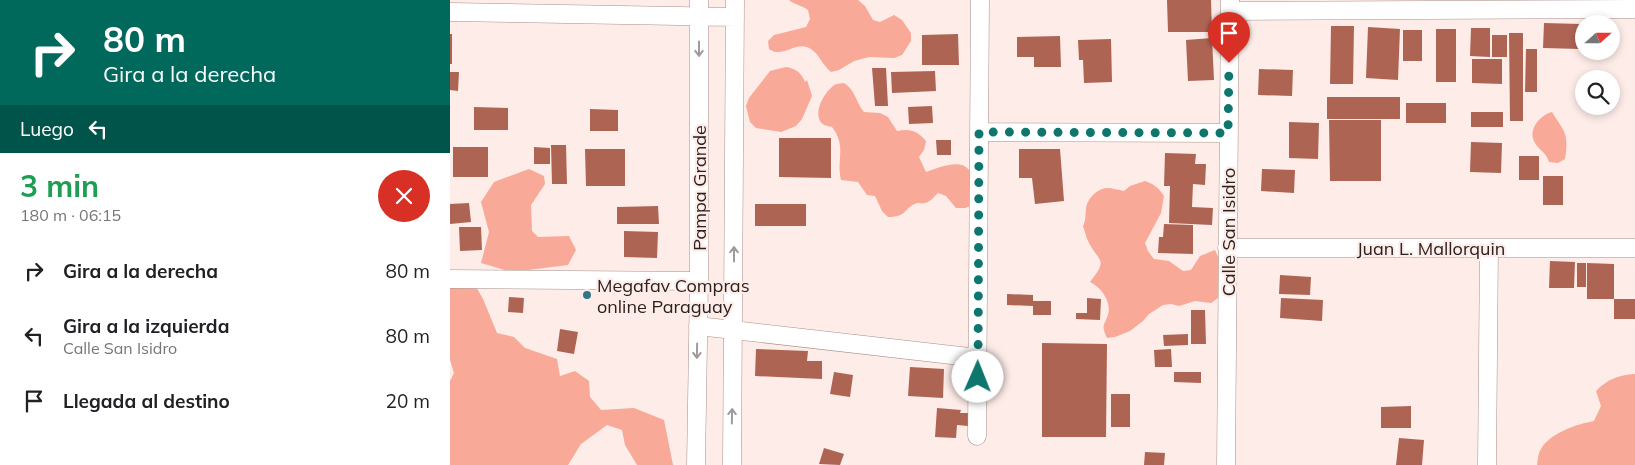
<!DOCTYPE html>
<html lang="es">
<head>
<meta charset="utf-8">
<style>
  body { margin:0; font-family:Mulish,sans-serif; background:#f6f6f6; color:#202124; height:100vh; display:flex; flex-direction:column; font-size:19px; white-space:nowrap }
  * { box-sizing:border-box; margin:0 }
  p { font-size:16px; color:#757577 }
  .icon { flex:none; width:28px; height:28px; fill:none; stroke:currentColor; stroke-width:2; stroke-linecap:round; stroke-linejoin:round }
  .map { position:relative; flex:1; overflow:hidden }
  .side { display:flex; flex-direction:column; background:#fff; width:450px }
  .side>* { flex:none }
  .guide { background:#00695c; color:#fff; overflow:hidden }
  .needle { width:32px; rotate:69deg }
  .controls { position:absolute; left:1125px; top:15px; display:grid; gap:10px }
  .controls a { display:grid; place-items:center; width:45px; height:45px; border-radius:50%; background:#fff; box-shadow:0 2px 8px #0003; font-size:25px }
  .pin { position:absolute; display:grid; place-items:center; width:42px; height:42px; color:#fff; margin:-51px -21px; border-radius:50% 50% 50% 0; rotate:-45deg; box-shadow:0 0 5px #0007 }
  .pin .icon { rotate:45deg }
  .me { position:absolute; width:55px; margin:-28px; rotate:1deg; stroke-linejoin:round; filter:drop-shadow(0 0 4px #0008) }
  .turn { display:flex; align-items:center; gap:18px; height:105px; padding:0 20px; font-size:22px }
  .turn .icon { width:65px; height:65px; stroke-width:2.5 }
  .turn b { display:block; font-size:35px; line-height:42px }
  .then { display:flex; align-items:center; height:48px; padding:0 20px; background:#0003; gap:10px; font-size:19px }
  .round { display:grid; place-items:center; flex:none; width:52px; height:52px; border-radius:26px; background:#f6f6f6 }
  .summary { display:flex; align-items:center; justify-content:space-between; height:85px; padding:0 20px }
  h1 { font-size:30px; font-weight:700; line-height:38px; color:#1e9e55 }
  ul { padding:0; list-style:none }
  li { display:flex; align-items:center; gap:15px; height:65px; padding:0 20px }
  li div { flex:1 }
  li b { display:block; font-size:19px }
  li em { font-style:normal }
  main { display:flex; flex:1; min-height:0 }
  .map>svg:first-child { display:block }
  .green { fill:#f8a997 }
  .building { fill:#ae6453 }
  .lines { fill:none; stroke-linecap:round; stroke-linejoin:round }
  .street-casing { stroke:#a9908a; stroke-width:19 }
  .street { stroke:#fff; stroke-width:18 }
  .oneway { stroke:#a09b9a }
  .route { stroke:#0f766e; stroke-width:9; stroke-dasharray:0 16.2 }
  .poi-dot { fill:#317684; stroke:#fdece8; stroke-width:2 }
  .labels { text-anchor:middle; dominant-baseline:central; stroke-width:4.5; stroke-linejoin:round; paint-order:stroke }
  .street-label { font-size:18px; fill:#2b211f; stroke:#fdece8 }
  .poi-label { font-size:18px; fill:#2b211f; stroke:#fdece8; text-anchor:start }
</style>
</head>
<body>
<main>
<section class="side">
<div class="guide">
<div class="turn"><svg class="icon" aria-label="right" viewBox="0 0 24 24"><path d="M7 20v-9h11M14 6l5 5-5 5"/></svg><div><b>80 m</b>Gira a la derecha</div></div>
<div class="then">Luego<svg class="icon" aria-label="left" viewBox="0 0 24 24"><path d="M17 20v-9H6M10 6l-5 5 5 5"/></svg></div>
</div>
<div class="summary"><div><h1>3 min</h1><p>180 m · 06:15</p></div><a class="round" style="background:#d93025;color:#fff"><svg class="icon" aria-label="close" viewBox="0 0 24 24"><path d="M6 6l12 12M18 6L6 18"/></svg></a></div>
<ul>
<li><svg class="icon" aria-label="right" viewBox="0 0 24 24"><path d="M7 20v-9h11M14 6l5 5-5 5"/></svg><div><b>Gira a la derecha</b></div><em>80 m</em></li>
<li><svg class="icon" aria-label="left" viewBox="0 0 24 24"><path d="M17 20v-9H6M10 6l-5 5 5 5"/></svg><div><b>Gira a la izquierda</b><p>Calle San Isidro</p></div><em>80 m</em></li>
<li><svg class="icon" aria-label="arrive" viewBox="0 0 24 24"><path d="M6 21V4h12l-3 4 3 4H6"/></svg><div><b>Llegada al destino</b></div><em>20 m</em></li>
</ul>
</section>
<div class="map">
<svg width="1185" height="465" viewBox="0 0 1185 465">
  <rect width="100%" height="100%" fill="#fdece8"/>
  <path class="green" d="M 339,0 L 408,0 L 415,6 L 423,20 L 430,22 L 444,15 L 452,20 L 461,33 L 461,41 L 452,55 L 444,58 L 419,57 L 404,61 L 389,70 L 381,72 C 373,66 369,54 361,49 C 349,41 338,53 326,52 C 324,52 321,50 319,49 L 318,41 L 324,35 L 356,27 L 360,19 L 358,10 C 351,5 345,5 339,0 Z
    M 336,67 C 346,69 351,72 355,82 L 357,80 L 362,96 L 352,119 L 346,126 L 331,132 L 306,128 L 300,122 L 296,106 L 299,98 L 320,71 Z
    M 394,83 C 406,91 405,101 414,112 L 430,113 L 438,117 L 447,131 C 460,128 468,131 476,141 L 474,150 L 469,157 L 476,172 C 488,168 513,156 521,173 C 524,180 523,197 523,205 L 515,208 L 506,208 L 496,196 L 488,193 C 484,197 480,202 475,203 C 472,204 469,203 467,203 C 453,208 458,217 438,217 L 432,211 L 425,196 L 417,195 L 408,182 L 391,180 C 386,160 397,146 382,127 C 379,126 376,126 374,125 C 360,116 375,90 386,84 C 388,84 393,83 394,83 Z
    M 1102,112 C 1115,133 1119,133 1115,159 L 1108,163 L 1099,162 C 1096,152 1090,151 1085,143 C 1077,130 1090,115 1102,112 Z
    M 79,169 L 94,176 L 95,184 L 81,205 L 82,231 L 88,237 L 119,236 L 126,250 L 118,265 L 62,272 L 31,263 L 39,232 L 31,202 L 44,182 Z
    M 695,181 C 704,184 709,188 714,196 L 711,213 L 695,243 L 698,251 L 704,259 L 719,261 L 733,271 L 741,270 L 750,256 L 765,250 L 772,265 L 773,291 L 768,298 L 761,303 L 745,301 L 729,306 L 721,304 L 713,305 L 699,314 L 693,321 L 680,331 L 665,337 L 657,338 C 651,325 654,326 658,315 C 662,302 651,287 640,282 C 659,258 649,263 638,241 C 636,237 635,231 633,226 C 636,220 635,217 636,210 C 636,200 646,189 657,188 C 662,188 669,190 674,191 L 680,186 Z
    M 0,282 L 25,285 L 33,299 L 47,333 L 64,337 L 75,348 L 107,359 L 110,376 L 125,371 L 139,381 L 140,397 L 151,410 L 184,408 L 214,420 L 223,465 L 187,465 L 175,445 L 172,430 L 157,425 L 131,444 L 118,465 L 0,465 L 0,381 L 4,373 L 0,360 Z
    M 1185,374 L 1185,465 L 1087,465 C 1088,460 1088,453 1091,449 C 1100,433 1127,424 1144,421 L 1151,406 L 1146,391 C 1158,379 1168,375 1185,374 Z"/>
  <path class="building" d="M 717,0 L 761,0 L 762,32 L 718,32 Z
    M 1094,23 L 1131,24 L 1130,49 L 1093,48 Z
    M 881,26 L 904,26 L 903,84 L 880,84 Z
    M 918,27 L 950,29 L 948,80 L 916,78 Z
    M 1021,28 L 1040,28 L 1040,57 L 1020,56 Z
    M 986,29 L 1006,29 L 1006,82 L 986,82 Z
    M 953,30 L 972,30 L 972,61 L 953,61 Z
    M 1059,33 L 1073,33 L 1073,121 L 1060,121 Z
    M 0,34 L 2,34 L 2,64 L 0,64 Z
    M 508,34 L 509,65 L 472,65 L 472,35 Z
    M 1042,35 L 1057,35 L 1057,57 L 1042,57 Z
    M 610,36 L 611,67 L 584,67 L 584,57 L 567,57 L 567,37 Z
    M 762,38 L 764,80 L 738,81 L 736,40 Z
    M 661,39 L 662,82 L 634,83 L 633,60 L 629,60 L 628,40 Z
    M 1076,49 L 1087,49 L 1087,92 L 1075,92 Z
    M 1022,59 L 1052,59 L 1052,84 L 1022,83 Z
    M 422,68 L 436,68 L 438,106 L 425,106 Z
    M 809,69 L 843,70 L 842,96 L 808,95 Z
    M 485,71 L 486,91 L 442,93 L 441,72 Z
    M 0,72 L 9,72 L 8,91 L 0,90 Z
    M 877,97 L 950,97 L 950,119 L 877,119 Z
    M 956,103 L 996,103 L 996,123 L 956,123 Z
    M 482,106 L 483,123 L 459,124 L 458,107 Z
    M 24,107 L 58,108 L 58,130 L 24,130 Z
    M 140,109 L 168,110 L 168,131 L 140,131 Z
    M 1021,112 L 1053,112 L 1053,127 L 1021,127 Z
    M 879,120 L 931,120 L 931,181 L 880,181 Z
    M 839,122 L 869,123 L 868,159 L 839,158 Z
    M 329,138 L 381,138 L 381,178 L 329,177 Z
    M 486,140 L 501,140 L 501,155 L 487,155 Z
    M 1021,142 L 1052,143 L 1051,173 L 1020,172 Z
    M 101,145 L 116,145 L 117,184 L 102,184 Z
    M 3,147 L 38,147 L 38,177 L 3,177 Z
    M 84,147 L 100,148 L 100,164 L 84,164 Z
    M 135,149 L 175,149 L 175,186 L 136,186 Z
    M 569,149 L 610,149 L 614,201 L 585,204 L 582,178 L 569,178 Z
    M 715,153 L 746,154 L 745,164 L 756,164 L 755,185 L 743,184 L 742,207 L 763,208 L 762,225 L 719,223 L 720,186 L 714,186 Z
    M 1069,156 L 1089,156 L 1089,180 L 1069,180 Z
    M 812,169 L 845,170 L 844,193 L 811,191 Z
    M 1093,176 L 1113,176 L 1113,205 L 1093,205 Z
    M 19,203 L 21,222 L 0,224 L 0,204 Z
    M 305,204 L 356,204 L 356,226 L 305,226 Z
    M 208,206 L 209,224 L 167,224 L 167,207 Z
    M 714,224 L 743,225 L 743,254 L 708,253 L 709,237 L 713,237 Z
    M 9,227 L 31,227 L 32,250 L 10,251 Z
    M 174,231 L 208,232 L 207,258 L 174,257 Z
    M 1100,261 L 1125,262 L 1124,288 L 1099,288 Z
    M 1127,263 L 1136,263 L 1136,287 L 1127,287 Z
    M 1137,263 L 1164,264 L 1164,299 L 1185,299 L 1185,319 L 1164,319 L 1164,299 L 1137,299 Z
    M 830,275 L 861,277 L 860,295 L 829,294 Z
    M 557,294 L 583,295 L 583,301 L 601,301 L 601,315 L 583,315 L 583,306 L 557,305 Z
    M 59,297 L 74,298 L 73,313 L 58,312 Z
    M 637,298 L 651,299 L 650,320 L 626,319 L 626,313 L 637,313 Z
    M 831,298 L 873,300 L 872,321 L 830,318 Z
    M 741,310 L 755,310 L 756,344 L 741,344 Z
    M 110,329 L 128,332 L 124,354 L 107,351 Z
    M 738,334 L 738,345 L 714,346 L 713,335 Z
    M 592,343 L 657,344 L 656,437 L 592,437 Z
    M 306,349 L 358,351 L 357,361 L 372,361 L 372,379 L 305,376 Z
    M 721,349 L 722,367 L 705,367 L 704,350 Z
    M 460,367 L 494,369 L 493,398 L 458,396 Z
    M 384,372 L 403,375 L 400,397 L 380,394 Z
    M 724,372 L 751,372 L 751,383 L 724,382 Z
    M 661,394 L 680,394 L 680,427 L 661,427 Z
    M 961,406 L 961,428 L 931,428 L 931,407 Z
    M 487,408 L 511,410 L 510,413 L 519,413 L 518,426 L 507,425 L 506,438 L 485,437 Z
    M 949,438 L 974,440 L 972,465 L 946,465 Z
    M 374,448 L 394,454 L 390,465 L 369,464 Z
    M 695,452 L 715,453 L 714,465 L 694,465 Z"/>
  <g class="lines">
    <g class="street-casing">
      <path id="street" d="M 780,11 L 1185,9
        M 0,12 L 285,17
        M 529,132 L 778,133
        M 777,248 L 1185,248
        M 0,279 L 249,281
        M 248,326 L 528,358
        M 527,436 L 530,0
        M 246,465 L 249,281 L 249,0
        M 282,465 L 285,0
        M 776,465 L 780,0
        M 1037,465 L 1039,248"/>
    </g>
    <use href="#street" class="street"/>
  </g>
  <defs><path id="oneway-shaft" d="M-6 0H5M1.5-3L5.5 0L1.5 3" fill="none" stroke-width="1.6" stroke-linecap="round" stroke-linejoin="round" transform="scale(1.25)"/></defs>
  <g class="oneway">
    <use href="#oneway-shaft" transform="translate(249 49) rotate(90)"/>
    <use href="#oneway-shaft" transform="translate(284 254) rotate(-90)"/>
    <use href="#oneway-shaft" transform="translate(247 351) rotate(91)"/>
    <use href="#oneway-shaft" transform="translate(282 416) rotate(-89)"/>
  </g>
  <g class="lines">
    <path class="route" d="M 528,377 L 529,132 L 778,133 L 779,63"/>
  </g>
  <circle class="poi-dot" cx="137" cy="295" r="5"/>
  <g class="labels">
    <g class="street-label">
      <text transform="translate(249 188) rotate(-90)">Pampa Grande</text>
      <text transform="translate(778 232) rotate(-90)">Calle San Isidro</text>
      <text x="981" y="248">Juan L. Mallorquin</text>
    </g>
    <g class="poi-label">
      <text x="147" y="285">Megafav Compras<tspan x="147" dy="21">online Paraguay</tspan></text>
    </g>
  </g>
</svg>
<div class="controls">
<a><svg class="needle" viewBox="-14 -14 28 28"><path d="M0-13l5 13h-10z" fill="#e53935"/><path d="M0 13l5-13h-10z" fill="#757577"/></svg></a>
<a><svg class="icon" aria-label="search" viewBox="0 0 24 24"><circle cx="10" cy="10" r="6"/><path d="M15 15l6 6"/></svg></a>
</div>
<div class="pin" style="left:779px;top:63px;background:#d93025"><svg class="icon" aria-label="arrive" viewBox="0 0 24 24"><path d="M6 21V4h12l-3 4 3 4H6"/></svg></div>
<svg class="me" style="left:528px;top:377px" viewBox="-20 -20 40 40"><circle r="19" fill="#fff"/><path d="M0-13L10 11 0 6-10 11z" fill="#0f766e"/></svg>
</div>
</main>
</body>
</html>
